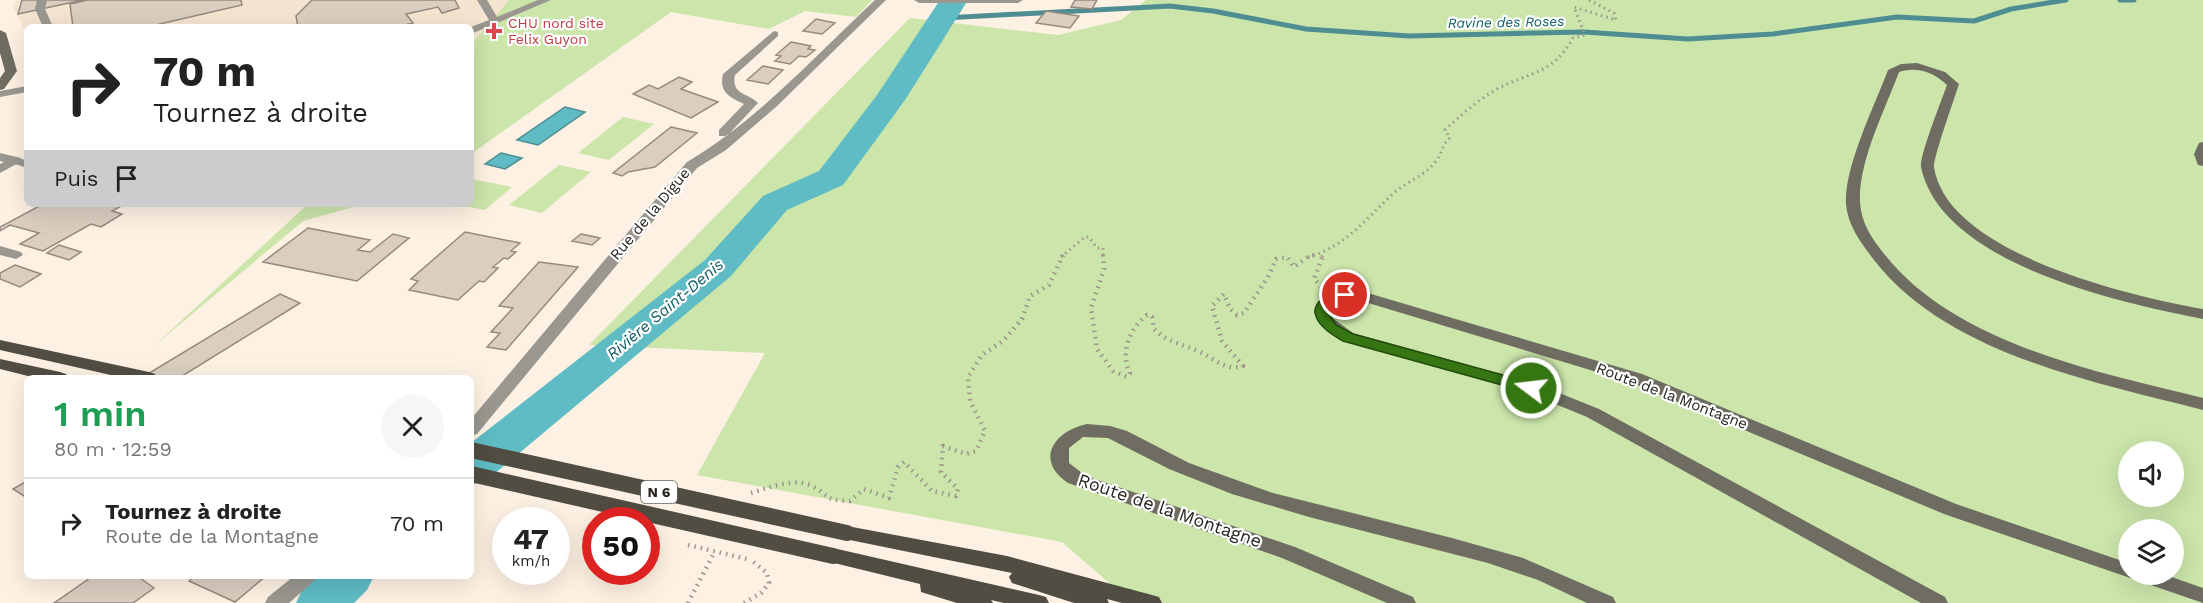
<!DOCTYPE html>
<html lang="fr">
<head>
<meta charset="utf-8">
<style>
  body { margin:0; font-family:"Work Sans",sans-serif; background:#f6f6f6; color:#222; height:100vh; display:flex; flex-direction:column; font-size:22px; white-space:nowrap }
  * { box-sizing:border-box; margin:0 }
  p { font-size:20px; color:#767676 }
  .icon { flex:none; width:33px; height:33px; fill:none; stroke:currentColor; stroke-width:2; stroke-linecap:round; stroke-linejoin:round }
  .map { position:relative; flex:1; overflow:hidden }
  .drawer { position:absolute; left:24px; top:375px; width:450px; height:204px; display:flex; flex-direction:column; background:#fff; border-radius:9px; box-shadow:0 6px 24px #0002 }
  .drawer>* { flex:none }
  .top-card { position:absolute; left:24px; top:24px; width:450px; height:183px; border-radius:9px; box-shadow:0 6px 24px #0002; background:#fff; color:#222; overflow:hidden }
  .tools { position:absolute; left:2118px; top:441px; display:grid; gap:12px }
  .tools a { display:grid; place-items:center; width:66px; height:66px; border-radius:50%; background:#fff; box-shadow:0 6px 24px #0002; font-size:30px }
  .speed { position:absolute; left:492px; top:507px; display:flex; gap:12px; font-size:30px; font-weight:700; text-align:center }
  .speed>* { display:grid; place-content:center; width:78px; height:78px; border-radius:50%; background:#fff; box-shadow:0 6px 24px #0002; line-height:1 }
  .speed small { font-size:15px; font-weight:400 }
  .speed .limit { border:9px solid #d22; background:#fff; color:#111 }
  .pin { position:absolute; display:grid; place-items:center; width:51px; height:51px; color:#fff; margin:-26px; border:3px solid #fff; border-radius:50%; box-shadow:0 2px 6px #0007 }
  .me { position:absolute; width:66px; margin:-33px; rotate:285deg; stroke-linejoin:round; filter:drop-shadow(0 0 4px #0008) }
  .turn { display:flex; align-items:center; gap:21px; height:126px; padding:0 30px; font-size:27px }
  .turn .icon { width:78px; height:78px; stroke-width:2.5 }
  .turn b { display:block; font-size:42px; line-height:51px }
  .then { display:flex; align-items:center; height:57px; padding:0 30px; background:#0003; gap:12px; font-size:22px }
  .round { display:grid; place-items:center; flex:none; width:63px; height:63px; border-radius:32px; background:#f6f6f6 }
  .headline { display:flex; align-items:center; justify-content:space-between; height:102px; padding:0 30px }
  h1 { font-size:36px; font-weight:600; line-height:45px; color:#1e9e55 }
  ul { padding:0; list-style:none }
  li { display:flex; align-items:center; gap:18px; height:90px; padding:0 30px; border-top:2px solid #e0e0e0 }
  li div { flex:1 }
  li b { display:block; font-size:22px }
  li em { font-style:normal }
  .map>svg:first-child { display:block }
  .built { fill:#f5e4d0 }
  .green { fill:#cbe5aa; fill-rule:evenodd }
  .water { fill:#5fbcc4; stroke:#4e8e92; stroke-width:1.5 }
  .lines { fill:none; stroke-linecap:round; stroke-linejoin:round }
  .stream { stroke:#4e8e92; stroke-width:5 }
  .river { fill:#5fbcc4; fill-rule:evenodd }
  .building { fill:#dacec0; stroke:#958a7d; stroke-width:1.5 }
  .path-far1 { stroke:#9d958b; stroke-width:3; stroke-dasharray:1.5 4; stroke-linecap:butt }
  .path { stroke:#9d958b; stroke-width:4.5; stroke-dasharray:1.5 5; stroke-linecap:butt }
  .lane { fill:#999790; fill-rule:evenodd }
  .street { fill:#999790; fill-rule:evenodd }
  .secondary { fill:#6f6c62; fill-rule:evenodd }
  .primary { fill:#514d42; fill-rule:evenodd }
  .path-bridge { stroke:#9d958b; stroke-width:4.5; stroke-dasharray:1.5 5; stroke-linecap:butt }
  .primary-bridge { stroke:#514d42; stroke-width:16 }
  .route { fill:#367612; stroke:#234d0c; stroke-width:1.5 }
  .health-dot { fill:#e0444e; stroke:#fff; stroke-width:2 }
  .labels { text-anchor:middle; dominant-baseline:central; stroke-width:4.5; stroke-linejoin:round; paint-order:stroke }
  .far-water-label { font-size:14px; font-style:italic; fill:#116067; stroke:#fff }
  .far-health-label { font-size:14px; fill:#be3a42; stroke:#fff; text-anchor:start }
  .shield { fill:#fff; stroke:#686662; stroke-width:1.5 }
  .shield-label { font-size:14px; font-weight:bold; fill:#28241f }
  .street-label { font-size:15px; fill:#28241f; stroke:#fff }
  .water-label { font-size:16px; font-style:italic; fill:#116067; stroke:#fff }
  .near-street-label { font-size:18px; fill:#28241f; stroke:#fff }
</style>
</head>
<body>
<div class="map">
<svg width="2203" height="603" viewBox="0 0 2203 603">
  <rect width="100%" height="100%" fill="#fdf1e3"/>
  <path class="built" d="M 17,0 L 584,0 L 471,62 L 471,27 L 27,27 L 27,35 L 13,7 Z"/>
  <path class="green" d="M 509,0 L 872,0 L 856,17 L 805,11 L 769,29 L 671,12 L 471,154 L 471,45 Z
    M 1146,0 L 2203,0 L 2203,603 L 1132,603 L 1062,542 L 697,475 L 765,353 L 589,345 L 910,18 L 1058,35 L 1121,20 ZM 2128,452 L 2174,452 L 2174,496 L 2128,496 ZM 2128,530 L 2174,530 L 2174,574 L 2128,574 Z
    M 623,117 L 654,124 L 609,160 L 578,153 Z
    M 559,165 L 591,172 L 542,213 L 509,205 Z
    M 471,179 L 512,187 L 485,210 L 454,204 L 471,204 Z
    M 308,204 L 364,204 L 303,221 L 154,346 Z"/>
  <path class="water" d="M 565,107 L 585,112 L 538,145 L 517,140 Z
    M 501,153 L 522,158 L 505,169 L 485,164 Z"/>
  <g class="lines">
    <path class="stream" d="M 2120,0 L 2134,0
      M 944,18 L 1170,6 L 1213,11 L 1306,29 L 1409,36 L 1584,32 L 1688,39 L 1773,34 L 1897,17 L 1974,21 L 2011,9 L 2066,0"/>
    <path class="river" d="M 940,0 L 968,0 L 905,100 L 843,185 L 787,210 L 731,276 L 487,480 L 471,485 L 471,443 L 705,260 L 763,196 L 819,171 L 877,95 Z
      M 316,576 L 374,576 L 367,590 L 354,603 L 296,603 L 303,588 Z"/>
  </g>
  <path class="building" d="M 22,0 L 83,0 L 18,14 Z
    M 88,0 L 241,0 L 242,5 L 147,27 L 73,27 L 70,4 Z
    M 312,0 L 455,0 L 459,8 L 442,13 L 438,7 L 406,14 L 413,23 L 397,27 L 298,27 L 296,16 Z
    M 1075,0 L 1097,0 L 1092,9 L 1071,7 Z
    M 1046,11 L 1079,16 L 1070,28 L 1036,23 Z
    M 816,19 L 835,23 L 822,34 L 803,31 Z
    M 791,42 L 811,46 L 808,49 L 815,50 L 806,57 L 799,56 L 790,64 L 775,61 L 781,56 L 776,55 Z
    M 763,66 L 783,70 L 768,84 L 747,80 Z
    M 679,77 L 692,82 L 681,89 L 718,102 L 691,118 L 633,94 L 649,85 L 658,89 Z
    M 671,127 L 697,133 L 655,167 L 628,172 L 622,176 L 613,173 Z
    M 43,204 L 125,204 L 112,211 L 122,214 L 101,227 L 91,224 L 43,251 L 20,244 L 39,233 L 10,225 L 0,231 L 0,227 Z
    M 308,228 L 370,240 L 358,250 L 370,252 L 393,234 L 409,238 L 357,281 L 263,262 Z
    M 465,232 L 520,243 L 511,251 L 516,252 L 508,259 L 504,258 L 493,267 L 498,268 L 484,282 L 479,281 L 458,300 L 409,290 L 418,281 L 411,279 Z
    M 581,234 L 600,238 L 592,245 L 572,241 Z
    M 59,245 L 81,252 L 69,260 L 47,253 Z
    M 539,262 L 578,267 L 506,350 L 487,347 L 500,333 L 491,332 L 513,308 L 499,306 Z
    M 15,265 L 41,274 L 20,287 L 0,279 L 0,273 Z
    M 280,294 L 300,303 L 179,378 L 141,378 Z
    M 27,481 L 27,498 L 13,489 Z
    M 93,576 L 137,576 L 154,588 L 133,603 L 54,603 Z
    M 195,576 L 266,576 L 235,602 L 189,581 Z"/>
  <g class="lines">
    <path class="path-far1" d="M 1061,257 L 1085,237 L 1089,237 L 1097,248 L 1103,248 L 1103,257
      M 1308,257 C 1346,247 1367,217 1395,192 C 1408,181 1426,175 1436,161 C 1442,153 1442,145 1450,138 L 1445,130 C 1461,115 1478,100 1497,89 C 1531,71 1552,75 1573,38 L 1585,35 L 1574,7 L 1616,20 L 1614,13 L 1589,0
      M 1322,257 L 1323,254"/>
    <path class="path" d="M 1103,255 L 1104,269 L 1091,308 L 1097,349 L 1113,371 L 1127,377 L 1130,373 C 1120,354 1129,328 1147,315 L 1152,317 L 1154,329 C 1168,343 1183,344 1200,352 C 1215,359 1225,371 1243,366 L 1222,341 L 1212,306 L 1224,294 L 1230,309 L 1237,315 L 1244,313 L 1268,277 L 1276,259 L 1287,257 L 1294,267 L 1309,256 L 1315,255
      M 1322,287 L 1314,279 L 1323,255
      M 751,493 C 768,488 795,477 812,486 C 832,496 821,500 850,501 L 864,489 L 889,498 L 898,467 L 904,462 L 932,491 L 956,496 L 958,489 L 941,472 L 943,446 L 966,454 L 976,451 L 985,431 L 970,401 L 968,377 L 982,355 L 1003,341 L 1022,319 L 1030,296 L 1049,285 L 1063,255
      M 688,603 L 714,553
      M 744,603 L 761,593 L 769,583 L 767,573 L 751,560"/>
    <path class="lane" d="M 37,0 L 47,0 L 45,9 L 53,27 L 43,27 L 35,9 Z
      M 477,0 L 487,0 L 497,17 L 538,0 L 551,0 L 471,34 L 471,27 L 489,20 Z
      M 27,86 L 27,92 L 0,97 L 0,91 Z
      M 16,158 L 27,160 L 27,168 L 12,163 L 10,161 Z"/>
    <path class="street" d="M 875,0 L 886,0 L 776,107 L 726,150 L 697,168 L 477,434 L 471,436 L 471,419 L 687,162 C 758,120 815,56 875,0 Z
      M 914,0 L 1023,0 L 1018,3 L 919,3 Z
      M 774,31 L 778,32 L 778,36 L 735,75 C 731,95 747,92 758,103 L 727,136 L 719,136 L 719,130 L 744,104 C 729,97 719,92 723,74 Z
      M 0,153 L 21,158 L 22,161 L 0,173 L 0,164 L 4,162 L 0,161 Z
      M 0,246 L 21,252 L 23,255 L 16,259 L 0,255 Z
      M 294,576 L 317,576 L 314,581 L 289,603 L 265,603 L 268,597 Z"/>
    <path class="secondary" d="M 0,30 L 6,33 L 17,71 L 4,89 L 0,90 L 0,78 L 5,71 L 0,53 Z
      M 1917,63 L 1945,72 L 1959,84 C 1955,97 1933,158 1934,167 C 1947,254 2131,296 2203,309 L 2203,319 C 2121,303 1941,264 1921,167 C 1919,157 1942,99 1947,85 C 1934,72 1916,66 1899,72 C 1885,110 1858,162 1860,202 C 1861,223 1872,239 1885,255 C 1956,344 2097,372 2203,398 L 2203,410 C 2094,382 1947,354 1874,260 C 1861,243 1848,226 1846,204 C 1844,167 1875,105 1888,70 L 1901,64 Z
      M 2203,142 L 2203,166 L 2198,165 L 2194,154 L 2199,143 Z
      M 1351,291 L 1371,294 L 1642,374 L 1956,504 L 2128,563 L 2128,574 L 2163,574 L 2203,588 L 2203,603 L 1944,514 L 1630,382 L 1365,302 L 1340,302 L 1330,308 L 1331,317 L 1353,333 L 1537,384 L 1599,409 L 1945,597 L 1948,603 L 1921,603 L 1587,417 L 1526,392 L 1343,341 L 1319,323 L 1314,312 C 1318,295 1335,293 1351,291 Z
      M 1087,424 L 1110,426 L 1127,431 L 1189,463 L 1273,493 L 1452,538 L 1523,558 L 1613,597 L 1616,603 L 1587,603 L 1538,580 L 1488,563 L 1309,517 L 1232,494 L 1169,469 L 1108,438 L 1083,437 L 1069,448 L 1069,463 L 1086,476 L 1295,547 L 1413,597 L 1416,603 L 1387,603 L 1282,558 L 1068,483 C 1034,460 1054,431 1087,424 Z"/>
    <path class="primary" d="M 0,340 L 149,372 L 155,374 L 157,378 L 124,378 L 0,350 Z
      M 0,359 L 60,372 L 66,374 L 68,378 L 36,378 L 0,369 Z
      M 847,526 L 1007,556 L 1152,595 L 1159,597 L 1162,603 L 1122,603 L 1107,599 L 1109,603 L 1074,603 L 1012,583 L 1009,577 L 1012,573 L 840,538 L 838,533 L 840,528 Z
      M 833,548 L 1039,595 L 1046,597 L 1049,603 L 1004,603 L 991,600 L 993,603 L 957,603 L 921,592 L 920,584 L 826,561 L 824,556 L 826,551 Z"/>
    <path class="path-bridge" d="M 688,545 L 751,560"/>
    <path class="primary-bridge" d="M 471,450 L 847,533
      M 471,474 L 833,556"/>
  </g>
  <path class="route" d="M 1345,290 L 1352,295 L 1350,298 L 1336,301 L 1328,312 L 1336,325 L 1353,334 L 1536,384 L 1538,388 L 1531,393 L 1343,341 C 1310,323 1301,300 1345,290 Z"/>
  <path class="health-dot" d="M491 22h6v6h6v6h-6v6h-6v-6h-6v-6h6z"/>
  <g class="labels">
    <g class="far-water-label">
      <text transform="translate(1506 22) rotate(-1)">Ravine des Roses</text>
    </g>
    <g class="far-health-label">
      <text x="508" y="23">CHU nord site<tspan x="508" dy="16">Felix Guyon</tspan></text>
    </g>
    <rect class="shield" x="641" y="481" width="36" height="22" rx="4.5"/>
    <g class="shield-label">
      <text x="659" y="492">N 6</text>
    </g>
    <g class="street-label">
      <text transform="translate(650 214) rotate(-50)">Rue de la Digue</text>
      <text transform="translate(1672 396) rotate(21)">Route de la Montagne</text>
    </g>
    <g class="water-label">
      <text transform="translate(665 309) rotate(-40)">Rivière Saint-Denis</text>
    </g>
    <g class="near-street-label">
      <text transform="translate(1170 510) rotate(19)">Route de la Montagne</text>
    </g>
  </g>
</svg>
<div class="tools">
<a><svg class="icon" aria-label="sound" viewBox="0 0 24 24"><path d="M4 9h4l5-4v14l-5-4H4zM17 9q2 3 0 6"/></svg></a>
<a><svg class="icon" aria-label="layers" viewBox="0 0 24 24"><path d="M12 4l9 5-9 5-9-5zM3 14l9 5 9-5"/></svg></a>
</div>
<div class="speed"><div>47<small>km/h</small></div><div class="limit">50</div></div>
<div class="pin" style="left:1345px;top:295px;background:#d93025"><svg class="icon" aria-label="arrive" viewBox="0 0 24 24"><path d="M6 21V4h12l-3 4 3 4H6"/></svg></div>
<svg class="me" style="left:1531px;top:388px" viewBox="-20 -20 40 40"><circle r="17" fill="#367612" stroke="#fff" stroke-width="3"/><path d="M0-11L8 9 0 5-8 9z" fill="#fff"/></svg>
<div class="top-card">
<div class="turn"><svg class="icon" aria-label="right" viewBox="0 0 24 24"><path d="M7 20v-9h11M14 6l5 5-5 5"/></svg><div><b>70 m</b>Tournez à droite</div></div>
<div class="then">Puis<svg class="icon" aria-label="arrive" viewBox="0 0 24 24"><path d="M6 21V4h12l-3 4 3 4H6"/></svg></div>
</div>
<section class="drawer">
<div class="headline"><div><h1>1 min</h1><p>80 m · 12:59</p></div><a class="round"><svg class="icon" aria-label="close" viewBox="0 0 24 24"><path d="M6 6l12 12M18 6L6 18"/></svg></a></div>
<ul>
<li><svg class="icon" aria-label="right" viewBox="0 0 24 24"><path d="M7 20v-9h11M14 6l5 5-5 5"/></svg><div><b>Tournez à droite</b><p>Route de la Montagne</p></div><em>70 m</em></li>
</ul>
</section>
</div>
</body>
</html>
